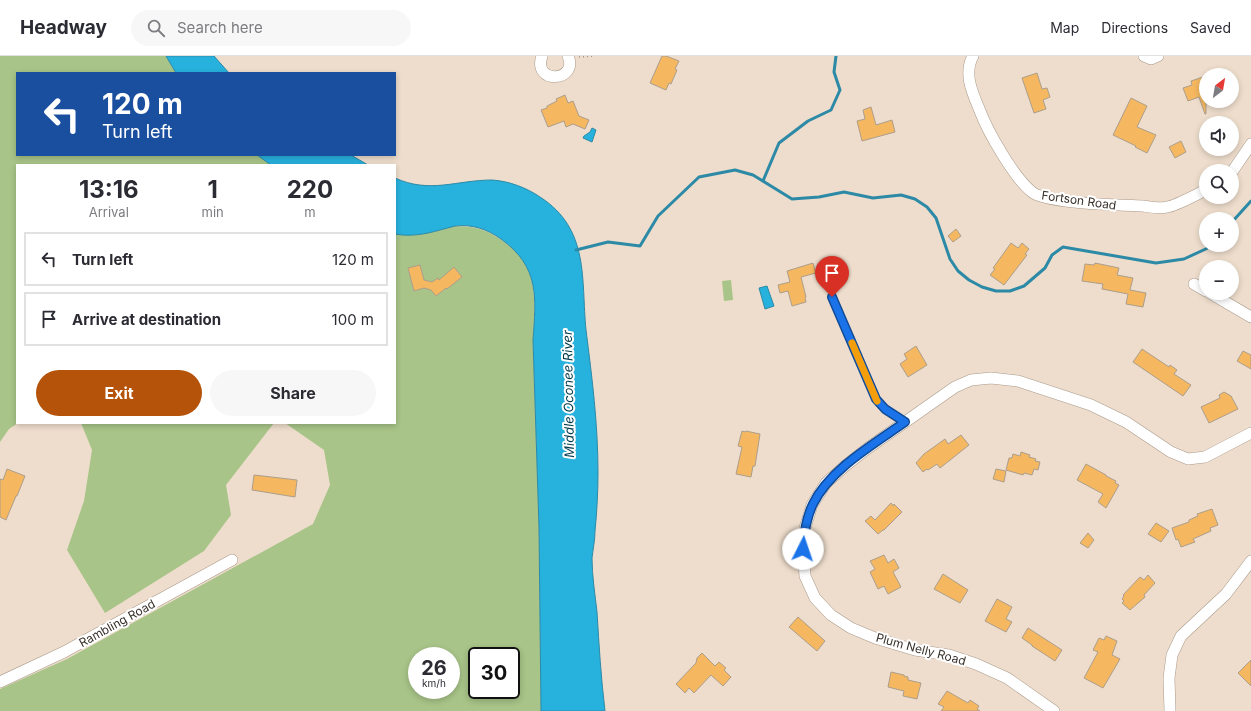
<!DOCTYPE html>
<html lang="en">
<head>
<meta charset="utf-8">
<style>
  body { margin:0; font-family:Inter,sans-serif; background:#f7f7f7; color:#2b2b33; height:100vh; display:flex; flex-direction:column; font-size:15px; white-space:nowrap }
  * { box-sizing:border-box; margin:0 }
  p { font-size:13px; color:#7c7c81 }
  .icon { flex:none; width:22px; height:22px; fill:none; stroke:currentColor; stroke-width:2; stroke-linecap:round; stroke-linejoin:round }
  .map { position:relative; flex:1; overflow:hidden }
  .drawer { position:absolute; left:16px; top:108px; width:380px; height:260px; display:flex; flex-direction:column; background:#fff; border-radius:0px; box-shadow:0 2px 6px #0003 }
  .drawer>* { flex:none }
  .banner { position:absolute; left:16px; top:16px; width:380px; height:84px; border-radius:0px; box-shadow:0 2px 6px #0003; background:#1a4fa0; color:#fff; overflow:hidden }
  .needle { width:26px; rotate:31deg }
  .tools { position:absolute; left:1199px; top:12px; display:grid; gap:8px }
  .tools a { display:grid; place-items:center; width:40px; height:40px; border-radius:50%; background:#fff; box-shadow:0 2px 6px #0003; font-size:20px }
  .speed { position:absolute; left:408px; top:591px; display:flex; gap:8px; font-size:20px; font-weight:700; text-align:center }
  .speed>* { display:grid; place-content:center; width:52px; height:52px; border-radius:50%; background:#fff; box-shadow:0 2px 6px #0003; line-height:1 }
  .speed small { font-size:10px; font-weight:400 }
  .speed .limit { border:2px solid #111; border-radius:6px; background:#fff; color:#111 }
  .pin { position:absolute; display:grid; place-items:center; width:34px; height:34px; color:#fff; margin:-41px -17px; border-radius:50% 50% 50% 0; rotate:-45deg; box-shadow:0 0 4px #0007 }
  .pin .icon { rotate:45deg }
  .me { position:absolute; width:44px; margin:-22px; rotate:4deg; stroke-linejoin:round; filter:drop-shadow(0 0 3px #0008) }
  .turn { display:flex; align-items:center; gap:14px; height:84px; padding:0 20px; font-size:18px }
  .turn .icon { width:52px; height:52px; stroke-width:2.5 }
  .turn b { display:block; font-size:28px; line-height:34px }
  .eta { display:flex; justify-content:space-evenly; align-items:center; height:68px; text-align:center }
  .eta b { font-size:24px; font-weight:700; line-height:28px }
  .primary-button { display:flex; gap:8px; margin-top:auto; padding:8px 20px }
  .primary-button a { flex:1; height:46px; border-radius:24px; background:#b45309; color:#fff; font-size:16px; font-weight:700; line-height:46px; text-align:center }
  .primary-button a+a { background:#f7f7f7; color:#2b2b33 }
  ul { padding:0; list-style:none }
  li { display:flex; align-items:center; gap:12px; height:54px; margin:0 8px 6px; padding:0 12px; border:2px solid #e1e1e2; border-radius:0px }
  li div { flex:1 }
  li b { display:block; font-size:15px }
  li em { font-style:normal }
  header { display:flex; align-items:center; gap:24px; box-sizing:border-box; height:56px; padding:0 20px; background:#fff; border-bottom:1px solid #e1e1e2 }
  header strong { font-size:19px }
  nav { display:flex; gap:22px; margin-inline-start:auto; font-size:14px }
  .search { width:280px; height:36px; background:#f7f7f7; display:flex; align-items:center; gap:10px; box-sizing:border-box; padding:0 14px; border-radius:22px; color:#7c7c81; font-size:15px }
  .map>svg:first-child { display:block }
  .green { fill:#a8c488; fill-rule:evenodd }
  .water { fill:#27b1dd; stroke:#2c8aa7 }
  .lines { fill:none; stroke-linecap:round; stroke-linejoin:round }
  .stream { stroke:#2c8aa7; stroke-width:3 }
  .building { fill:#f5b860; stroke:#ac9e8c }
  .lane-casing { stroke:#aa9a8a; stroke-width:6 }
  .street-casing { stroke:#aa9a8a; stroke-width:12 }
  .path { stroke:#9e9285; stroke-width:1.5; stroke-dasharray:1 3; stroke-linecap:butt }
  .lane { stroke:#fff; stroke-width:5.5 }
  .street { stroke:#fff; stroke-width:11 }
  .route-casing { stroke:#114b97; stroke-width:10 }
  .route { stroke:#1a73e8; stroke-width:7 }
  .slow { stroke:#f59e0b; stroke-width:7 }
  .labels { text-anchor:middle; dominant-baseline:central; stroke-width:4; stroke-linejoin:round; paint-order:stroke }
  .street-label { font-size:12px; fill:#373029; stroke:#fff }
  .water-label { font-size:13px; font-style:italic; fill:#003a4c; stroke:#fff }
</style>
</head>
<body>
<header>
<strong>Headway</strong>
<div class="search"><svg class="icon" aria-label="search" viewBox="0 0 24 24"><circle cx="10" cy="10" r="6"/><path d="M15 15l6 6"/></svg>Search here</div>
<nav><a>Map</a><a>Directions</a><a>Saved</a></nav>
</header>
<div class="map">
<svg width="1251" height="655" viewBox="0 0 1251 655">
  <rect width="100%" height="100%" fill="#edc"/>
  <path class="green" d="M 0,0 L 166,0 L 176,17 L 17,17 L 17,99 L 257,99 L 271,109 L 17,109 L 18,367 L 9,373 L 0,386 Z
    M 454,170 C 474,170 486,173 503,185 C 540,211 535,244 533,284 L 539,471 L 541,655 L 0,655 L 0,633 L 67,603 L 313,468 L 330,429 L 324,394 L 285,367 L 395,367 L 395,178 C 414,181 436,176 454,170 ZM 417,600 L 451,600 L 451,634 L 417,634 ZM 477,600 L 511,600 L 511,634 L 477,634 Z
    M 731,224 L 733,244 L 724,245 L 722,225 Z
    M 81,367 L 274,367 L 226,429 L 231,459 L 204,495 L 105,557 L 67,494 L 84,445 L 92,394 Z"/>
  <path class="water" d="M 166,0 L 214,0 L 229,17 L 176,17 Z
    M 592,72 L 596,74 L 592,86 L 583,82 L 584,80 L 590,76 Z
    M 257,99 L 351,99 L 368,109 L 271,109 Z
    M 395,122 C 430,138 457,124 492,124 C 509,125 527,132 540,141 C 590,173 581,224 586,274 C 592,321 598,368 598,416 C 598,436 597,455 595,475 C 595,484 593,493 592,502 C 592,520 595,538 597,556 C 599,589 601,622 605,655 L 541,655 L 539,471 L 533,284 C 536,242 540,211 501,183 C 487,173 472,168 455,170 C 450,171 445,173 440,174 C 426,178 410,181 395,178 Z
    M 767,230 L 774,250 L 765,253 L 759,232 Z"/>
  <g class="lines">
    <path class="stream" d="M 763,125 L 779,87 L 808,65 L 831,54 L 840,34 L 834,16 L 836,0
      M 1232,166 L 1251,145
      M 576,194 L 608,186 L 640,190 L 658,160 L 699,121 L 735,114 L 753,119 L 792,143 L 819,141 L 844,136 L 873,142 L 901,139 L 915,143 L 927,151 L 936,162 L 950,203 L 958,215 L 969,224 L 982,231 L 996,235 L 1010,235 L 1024,230 L 1045,212 L 1052,199 L 1063,191 L 1156,207 L 1184,203 L 1210,191 L 1212,189"/>
  </g>
  <path class="building" d="M 662,0 L 666,0 L 679,5 L 675,13 L 677,14 L 671,28 L 669,27 L 666,34 L 650,27 Z
    M 1037,17 L 1042,33 L 1047,32 L 1050,41 L 1043,44 L 1046,53 L 1034,57 L 1022,22 Z
    M 1206,20 L 1206,58 L 1205,58 L 1199,41 L 1188,45 L 1183,32 L 1192,29 L 1191,25 Z
    M 565,39 L 568,47 L 573,45 L 579,60 L 589,64 L 585,73 L 573,68 L 566,71 L 564,65 L 548,71 L 541,54 L 547,52 L 547,50 L 557,45 L 556,43 Z
    M 1131,42 L 1147,50 L 1137,71 L 1156,79 L 1147,97 L 1135,91 L 1136,90 L 1113,79 Z
    M 871,51 L 876,69 L 892,64 L 895,76 L 862,85 L 857,65 L 865,63 L 863,54 Z
    M 1181,85 L 1186,96 L 1175,102 L 1169,91 Z
    M 956,173 L 961,180 L 953,186 L 948,180 Z
    M 1011,187 L 1018,192 L 1022,187 L 1029,193 L 1025,198 L 1027,199 L 1004,229 L 990,219 L 995,213 L 993,212 Z
    M 813,207 L 816,217 L 801,221 L 806,241 L 805,242 L 806,246 L 792,250 L 788,235 L 780,237 L 778,229 L 790,226 L 787,215 Z
    M 1095,207 L 1119,212 L 1117,219 L 1133,222 L 1130,234 L 1146,237 L 1143,251 L 1126,248 L 1128,238 L 1102,233 L 1103,228 L 1082,225 L 1085,208 L 1094,209 Z
    M 420,209 L 424,224 L 432,226 L 438,222 L 439,224 L 454,211 L 462,221 L 447,233 L 446,232 L 436,240 L 431,234 L 424,232 L 414,235 L 408,212 Z
    M 916,290 L 927,309 L 908,321 L 900,308 L 907,303 L 904,298 Z
    M 1142,293 L 1169,311 L 1170,309 L 1177,314 L 1174,318 L 1191,329 L 1183,340 L 1133,306 Z
    M 1243,295 L 1251,299 L 1251,313 L 1237,305 Z
    M 1224,336 L 1231,340 L 1238,353 L 1209,367 L 1201,351 L 1220,342 L 1219,339 Z
    M 742,375 L 745,376 L 746,375 L 760,378 L 755,410 L 753,410 L 751,421 L 736,418 L 742,391 L 738,390 Z
    M 961,379 L 969,389 L 940,412 L 937,408 L 928,414 L 927,413 L 923,416 L 916,407 L 924,398 L 945,383 L 948,388 Z
    M 1021,396 L 1030,399 L 1029,401 L 1036,403 L 1035,405 L 1040,406 L 1038,414 L 1034,413 L 1032,419 L 1024,417 L 1023,419 L 1006,414 L 1009,402 L 1012,402 L 1013,398 L 1020,400 Z
    M 1086,408 L 1106,419 L 1106,420 L 1116,425 L 1115,427 L 1119,429 L 1106,452 L 1098,446 L 1103,438 L 1077,424 Z
    M 7,413 L 25,420 L 17,440 L 16,440 L 6,464 L 0,461 L 0,423 L 3,424 Z
    M 996,413 L 1006,415 L 1004,426 L 993,423 Z
    M 254,419 L 297,424 L 295,441 L 252,434 Z
    M 891,447 L 893,450 L 894,448 L 902,456 L 884,474 L 883,474 L 878,478 L 865,465 L 871,460 L 875,464 Z
    M 1212,453 L 1218,469 L 1210,472 L 1211,475 L 1193,483 L 1195,486 L 1181,491 L 1178,483 L 1176,484 L 1172,472 L 1189,466 L 1189,464 L 1198,460 L 1197,458 Z
    M 1156,467 L 1169,475 L 1161,486 L 1148,478 Z
    M 1088,477 L 1094,484 L 1088,492 L 1080,487 Z
    M 884,499 L 888,507 L 894,503 L 899,512 L 893,516 L 901,531 L 888,538 L 884,530 L 878,533 L 870,516 L 875,513 L 870,505 Z
    M 943,518 L 968,534 L 960,547 L 934,533 Z
    M 1148,519 L 1155,527 L 1144,539 L 1145,541 L 1130,554 L 1122,547 L 1124,545 L 1122,543 L 1124,540 L 1123,539 L 1140,521 L 1144,524 Z
    M 997,543 L 1012,551 L 1006,563 L 1012,566 L 1006,576 L 985,565 Z
    M 798,561 L 825,585 L 817,595 L 789,571 Z
    M 1028,572 L 1062,594 L 1055,605 L 1032,590 L 1032,589 L 1022,582 Z
    M 1106,580 L 1117,585 L 1112,599 L 1120,603 L 1103,632 L 1084,622 L 1098,596 L 1093,594 L 1099,582 L 1104,584 Z
    M 702,597 L 715,610 L 719,606 L 726,612 L 724,614 L 731,621 L 723,630 L 711,619 L 694,637 L 689,632 L 685,637 L 676,628 L 696,607 L 697,602 Z
    M 1251,604 L 1251,630 L 1238,617 Z
    M 891,616 L 904,619 L 904,620 L 908,621 L 908,624 L 921,627 L 917,643 L 903,640 L 904,635 L 888,631 Z
    M 947,635 L 968,647 L 970,644 L 979,650 L 977,653 L 980,655 L 941,655 L 944,651 L 938,648 Z"/>
  <g class="lines">
    <g class="lane-casing">
      <path id="lane" d="M 826,227 L 876,343 L 885,353 L 905,366"/>
    </g>
    <g class="street-casing">
      <path id="street" d="M 542,0 C 532,29 579,26 568,0
        M 973,0 C 963,18 973,38 980,55 C 988,76 1014,122 1032,136 C 1047,148 1122,149 1143,150 C 1150,151 1160,153 1167,151 C 1176,150 1197,138 1206,134
        M 1144,0 L 1151,3 L 1158,0
        M 1232,116 L 1251,88
        M 1194,228 L 1206,235
        M 1210,237 L 1251,261
        M 0,626 L 64,596 L 232,504
        M 1054,655 L 1007,622 L 976,608 L 949,599 L 915,594 L 875,582 L 851,572 L 831,559 L 815,542 L 805,520 L 803,493 L 805,472 L 812,449 L 826,427 L 845,410 L 868,392 L 955,331 L 971,324 L 991,322 L 1018,325 L 1091,349 L 1126,366 L 1171,396 L 1188,403 L 1205,401 L 1251,377
        M 1170,655 L 1169,622 L 1172,599 L 1181,580 L 1226,538 L 1251,505"/>
    </g>
    <path class="path" d="M 579,1 L 595,0"/>
    <use href="#lane" class="lane"/>
    <use href="#street" class="street"/>
  </g>
  <g class="lines">
    <g class="route-casing">
      <path id="route" d="M 803,493 C 804,477 806,462 813,448 C 830,413 874,388 905,366 L 885,353 L 876,343 L 832,241"/>
    </g>
    <use href="#route" class="route"/>
    <path class="slow" d="M 852,287 L 876,343 L 877,345"/>
  </g>
  <g class="labels">
    <g class="street-label">
      <text transform="translate(1079 144) rotate(8)">Fortson Road</text>
      <text transform="translate(117 567) rotate(-29)">Rambling Road</text>
      <text transform="translate(921 593) rotate(15)">Plum Nelly Road</text>
    </g>
    <g class="water-label">
      <text transform="translate(568 338) rotate(-91)">Middle Oconee River</text>
    </g>
  </g>
</svg>
<div class="tools">
<a><svg class="needle" viewBox="-14 -14 28 28"><path d="M0-13l5 13h-10z" fill="#e53935"/><path d="M0 13l5-13h-10z" fill="#7c7c81"/></svg></a>
<a><svg class="icon" aria-label="sound" viewBox="0 0 24 24"><path d="M4 9h4l5-4v14l-5-4H4zM17 9q2 3 0 6"/></svg></a>
<a><svg class="icon" aria-label="search" viewBox="0 0 24 24"><circle cx="10" cy="10" r="6"/><path d="M15 15l6 6"/></svg></a>
<a>+</a>
<a>−</a>
</div>
<div class="speed"><div>26<small>km/h</small></div><div class="limit">30</div></div>
<div class="pin" style="left:832px;top:241px;background:#d93025"><svg class="icon" aria-label="arrive" viewBox="0 0 24 24"><path d="M6 21V4h12l-3 4 3 4H6"/></svg></div>
<svg class="me" style="left:803px;top:493px" viewBox="-20 -20 40 40"><circle r="19" fill="#fff"/><path d="M0-13L10 11 0 6-10 11z" fill="#1a73e8"/></svg>
<div class="banner">
<div class="turn"><svg class="icon" aria-label="left" viewBox="0 0 24 24"><path d="M17 20v-9H6M10 6l-5 5 5 5"/></svg><div><b>120 m</b>Turn left</div></div>
</div>
<section class="drawer">
<div class="eta">
<div><b>13:16</b><p>Arrival</p></div>
<div><b>1</b><p>min</p></div>
<div><b>220</b><p>m</p></div>
</div>
<ul>
<li><svg class="icon" aria-label="left" viewBox="0 0 24 24"><path d="M17 20v-9H6M10 6l-5 5 5 5"/></svg><div><b>Turn left</b></div><em>120 m</em></li>
<li><svg class="icon" aria-label="arrive" viewBox="0 0 24 24"><path d="M6 21V4h12l-3 4 3 4H6"/></svg><div><b>Arrive at destination</b></div><em>100 m</em></li>
</ul>
<div class="primary-button"><a>Exit</a><a>Share</a></div>
</section>
</div>
</body>
</html>
